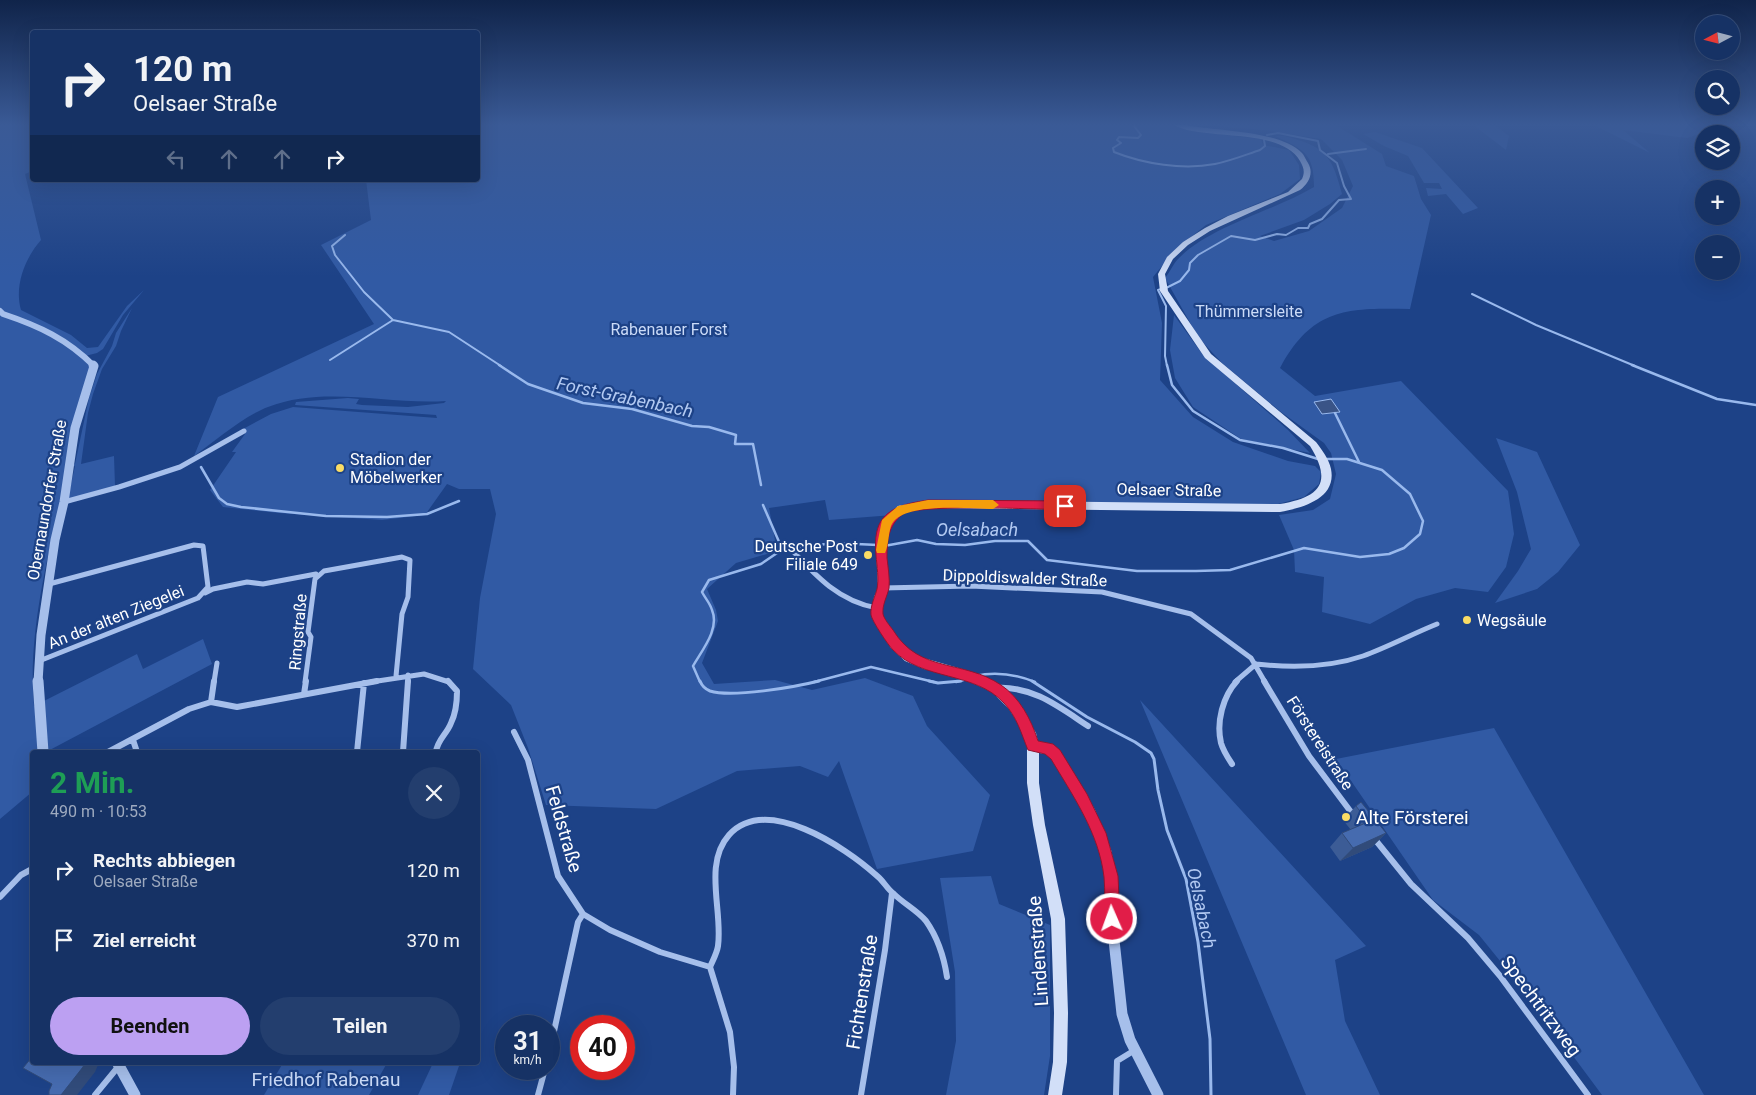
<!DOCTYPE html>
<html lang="de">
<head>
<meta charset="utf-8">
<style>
  body { margin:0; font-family:Roboto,sans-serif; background:#233e6e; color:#f1f3f6; height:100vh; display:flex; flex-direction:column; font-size:19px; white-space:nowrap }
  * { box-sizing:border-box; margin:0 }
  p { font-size:16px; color:#9eaabf }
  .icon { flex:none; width:28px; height:28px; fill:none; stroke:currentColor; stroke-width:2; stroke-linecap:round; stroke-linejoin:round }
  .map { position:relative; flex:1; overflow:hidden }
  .drawer { position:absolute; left:30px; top:750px; width:450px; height:315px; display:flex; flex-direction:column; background:#163265; border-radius:5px; box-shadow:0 5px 20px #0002,0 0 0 1px #354d79 }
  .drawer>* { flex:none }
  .top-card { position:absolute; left:30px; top:30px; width:450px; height:152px; border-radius:5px; box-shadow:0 5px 20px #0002,0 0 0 1px #354d79; background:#163265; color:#f1f3f6; overflow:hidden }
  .needle { width:32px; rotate:263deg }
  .tools { position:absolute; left:1695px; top:15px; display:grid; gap:10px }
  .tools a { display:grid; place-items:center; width:45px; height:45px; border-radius:50%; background:#163265; box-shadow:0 5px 20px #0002,0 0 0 1px #354d79; font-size:25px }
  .speed { position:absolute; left:495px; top:1015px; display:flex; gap:10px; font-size:25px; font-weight:700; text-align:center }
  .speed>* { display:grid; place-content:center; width:65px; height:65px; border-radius:50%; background:#163265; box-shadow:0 5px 20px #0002,0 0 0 1px #354d79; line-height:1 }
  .speed small { font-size:12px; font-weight:400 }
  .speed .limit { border:8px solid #d22; background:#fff; color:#111 }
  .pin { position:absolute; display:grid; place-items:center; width:42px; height:42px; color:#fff; margin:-21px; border-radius:10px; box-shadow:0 2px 8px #0006 }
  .me { position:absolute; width:55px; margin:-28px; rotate:358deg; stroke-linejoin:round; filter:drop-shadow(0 0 4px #0008) }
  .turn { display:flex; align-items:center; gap:18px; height:105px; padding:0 20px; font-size:22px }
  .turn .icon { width:65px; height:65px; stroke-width:2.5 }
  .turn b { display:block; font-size:35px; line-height:42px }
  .lanes { display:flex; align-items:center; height:48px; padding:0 20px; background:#0003; justify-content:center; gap:25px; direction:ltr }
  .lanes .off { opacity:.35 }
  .round { display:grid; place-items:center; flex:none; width:52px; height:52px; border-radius:26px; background:#233e6e }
  .head { display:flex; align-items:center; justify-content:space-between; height:85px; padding:0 20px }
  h1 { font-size:30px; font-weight:700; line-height:38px; color:#1e9e55 }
  .cta { display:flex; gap:10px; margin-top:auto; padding:10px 20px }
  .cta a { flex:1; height:58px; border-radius:30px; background:#bca0f2; color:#111; font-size:20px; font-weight:700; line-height:58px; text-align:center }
  .cta a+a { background:#233e6e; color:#f1f3f6 }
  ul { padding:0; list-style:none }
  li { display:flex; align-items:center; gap:15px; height:70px; padding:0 20px }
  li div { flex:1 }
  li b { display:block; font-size:19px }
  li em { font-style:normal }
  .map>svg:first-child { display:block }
  .green { fill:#315aa4 }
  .water { fill:#3a5487; stroke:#99b9ed }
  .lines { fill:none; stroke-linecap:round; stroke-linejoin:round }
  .stream-far2 { stroke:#99b9ed; stroke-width:2 }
  .stream-far1 { stroke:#99b9ed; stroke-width:2.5 }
  .stream { stroke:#99b9ed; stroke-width:3 }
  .minor-far1 { stroke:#a6bfeb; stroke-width:5 }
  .minor { stroke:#a6bfeb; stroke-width:6 }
  .tertiary-far2 { stroke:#a6bfeb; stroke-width:6 }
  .tertiary-far1 { stroke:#a6bfeb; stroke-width:9 }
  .tertiary { stroke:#a6bfeb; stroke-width:11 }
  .secondary { fill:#d2dff8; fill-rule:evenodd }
  .wall { fill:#3c5c96 }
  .shaded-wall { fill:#314b7a }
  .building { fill:#466baf; stroke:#314b7a }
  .route { fill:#e11d48; stroke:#92132f }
  .slow { fill:#f59e0b }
  .poi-dot { fill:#fadc65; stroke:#1d4287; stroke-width:2 }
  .labels { text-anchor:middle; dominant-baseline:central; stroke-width:4.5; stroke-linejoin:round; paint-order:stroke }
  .park-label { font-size:16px; fill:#cbdbf8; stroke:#1d4287 }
  .poi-label { font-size:16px; fill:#fff; stroke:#1d4287; text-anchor:start }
  .street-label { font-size:16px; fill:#fff; stroke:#1d4287 }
  .water-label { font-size:18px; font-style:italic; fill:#b2c9f2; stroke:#1d4287 }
  .near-poi-label { font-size:19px; fill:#fff; stroke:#1d4287; text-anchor:start }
  .near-street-label { font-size:19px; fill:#fff; stroke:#1d4287 }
  .near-park-label { font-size:19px; fill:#cbdbf8; stroke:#1d4287 }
</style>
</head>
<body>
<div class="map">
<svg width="1756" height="1095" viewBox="0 0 1756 1095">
  <rect width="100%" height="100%" fill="#1d4287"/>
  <path class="green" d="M 0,124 L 32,124 L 32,171 L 25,174 L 41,240 C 25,258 14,286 21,310 L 71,335 L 87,348 L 98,347 L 127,306 L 144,290 L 123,315 L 103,349 L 97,353 L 85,356 L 94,366 L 70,467 L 75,464 L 89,398 L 97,374 L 112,346 L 116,333 L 132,308 L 121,331 L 116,346 L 102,369 L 93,394 L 88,413 L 81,464 L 114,456 L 115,486 L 73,499 L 68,498 L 75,466 L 69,468 C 51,542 27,629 34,706 L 137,654 L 143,669 L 203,639 L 212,664 L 46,752 L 32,752 L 32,792 L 0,819 Z
    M 478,124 L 1167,124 L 1196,132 L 1261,139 L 1263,145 L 1289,150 L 1299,165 L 1300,179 L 1280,194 L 1206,225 L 1176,249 L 1153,277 L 1162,323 L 1160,380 L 1193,417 L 1233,442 L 1288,461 L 1315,466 L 1321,472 L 1319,484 L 1304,497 L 1278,504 L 938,503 L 893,515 L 829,520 L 825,500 L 769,508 L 777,551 L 736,563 L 707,589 L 716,610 L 718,621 L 702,663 L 714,684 L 775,680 L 812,690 L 865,678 L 913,696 L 927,726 L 990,795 L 973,851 L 877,869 L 839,761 L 828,777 L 800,766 L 737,771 L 656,809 L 546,805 L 528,748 L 511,705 L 473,669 L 480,598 L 496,514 L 490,489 L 459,489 L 447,484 L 425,515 L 382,520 L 279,513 L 223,507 L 210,490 L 236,452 L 232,452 L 245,434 L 243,429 L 271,414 L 293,407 L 437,418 L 436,415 L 295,405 L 296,402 L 348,398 L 359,399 L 356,404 L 362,405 L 408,407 L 444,403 L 446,401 C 387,405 325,385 268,407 C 244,416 215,441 194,456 L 218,397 L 374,324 L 321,245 L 371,220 L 366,180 L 478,180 Z
    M 1189,124 L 1334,124 L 1382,154 L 1386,166 L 1414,176 L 1421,199 L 1431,215 L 1410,309 C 1348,308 1313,307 1280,368 L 1315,396 L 1401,381 L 1508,491 L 1514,534 L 1506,567 L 1488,592 L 1455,588 L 1416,599 L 1370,624 L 1322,612 L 1324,577 L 1295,572 L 1294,550 L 1279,515 L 1313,510 L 1330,499 L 1336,474 L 1331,453 L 1324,443 L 1281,412 L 1222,363 L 1198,337 L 1165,278 C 1170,272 1173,264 1178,259 C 1210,226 1274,211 1314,187 C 1314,153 1304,150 1275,136 C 1284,135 1289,137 1298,140 C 1329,149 1334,164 1342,194 L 1330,204 L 1304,220 L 1260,236 L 1274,241 L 1309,231 L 1342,208 L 1353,186 L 1342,160 L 1321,139 L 1264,130 Z
    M 1472,124 L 1493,124 L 1509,136 L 1506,150 Z
    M 1592,124 L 1719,124 L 1725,128 L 1718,128 L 1687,138 L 1623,130 L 1650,153 Z
    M 1375,132 L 1422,148 L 1478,208 L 1463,214 L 1446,194 L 1428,196 L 1426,188 L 1442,189 L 1439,183 L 1424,183 L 1408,156 L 1384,146 L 1363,134 Z
    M 1174,315 L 1203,355 L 1288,430 L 1310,453 L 1241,439 L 1193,407 L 1175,378 L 1170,350 Z
    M 1496,438 L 1537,452 L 1580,545 L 1558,572 L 1537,589 L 1495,603 L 1518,571 L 1531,549 L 1517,492 Z
    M 1140,700 L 1366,946 L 1335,960 L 1345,1021 L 1380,1095 L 1306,1095 Z
    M 1494,728 L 1704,1095 L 1602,1095 L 1530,998 L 1479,935 L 1433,900 L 1336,759 Z
    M 991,876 L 999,904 L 1050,925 L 1050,1056 L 1044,1095 L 946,1095 L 956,1041 L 955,972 L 940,878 Z
    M 283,1063 L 283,1062 L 387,1063 L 369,1095 L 264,1095 Z
    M 433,1063 L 460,1063 L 449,1095 L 418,1095 Z"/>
  <path class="water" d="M 1331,399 L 1340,412 L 1322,414 L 1314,402 Z"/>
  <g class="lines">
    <path class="stream-far2" d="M 1135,124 L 1134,126 L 1141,135 L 1138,138 L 1119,137 L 1117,140 L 1121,143 L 1113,148 L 1114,152 C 1144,164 1183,170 1215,164 C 1230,161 1245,155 1260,150 L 1265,146 L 1264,140
      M 1328,154 L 1366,149
      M 345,235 L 332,246 L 335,255 L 364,292 L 393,320 L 449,332 L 501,366
      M 1166,288 L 1180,281 L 1189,270 L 1190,263 L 1198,255 L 1231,236 L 1255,240 L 1277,234 L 1286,235 L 1298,228 L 1308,228 L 1310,224 L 1322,219 L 1339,200 L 1351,199 L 1344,186 L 1337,163 L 1320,150 L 1318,141 L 1278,133 L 1267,135
      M 1161,289 L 1158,290 L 1166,306 L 1165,356 L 1167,366
      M 1472,294 L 1536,325 L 1635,366
      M 330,360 L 393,320"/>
    <path class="stream-far1" d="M 499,365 L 528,384 L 583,403 L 632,409 L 692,426 L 709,427 L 736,435 L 735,444 L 753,444 L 761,485
      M 1167,365 L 1172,385 L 1193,411 L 1240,440 L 1283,448 L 1318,459
      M 1632,365 L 1717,399 L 1756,405
      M 1335,413 L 1359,462
      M 201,467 L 219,498 L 227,504 L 241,507 L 326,516 L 387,517 L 427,514 L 459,501
      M 763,505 L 780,544
      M 884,546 L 917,540 L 936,544 L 965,545 L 995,541 L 1028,541 L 1047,560 L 1137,571 L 1196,571 L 1230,570 L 1304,548 L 1360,557 L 1389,554 L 1404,548 L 1420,534 L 1423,521 L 1410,494 L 1382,470 L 1347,459 L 1326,459
      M 975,676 C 996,671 1015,674 1035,682
      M 700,682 L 693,666 C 702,650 720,629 712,610 C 710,603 705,598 702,592 L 709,580 L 761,564 L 783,549 L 835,543 L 878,545
      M 814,682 L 871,667 L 934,682
      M 956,682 L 967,679"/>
    <path class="stream" d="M 700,681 C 702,686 705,689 710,691 C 732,698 795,687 819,681
      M 929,681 L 938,683 L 961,681
      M 1032,681 L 1087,717 L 1135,742 L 1151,753 L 1154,759 L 1158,790 L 1167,830 L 1186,879 L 1198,942 L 1210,1039 L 1211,1095"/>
    <path class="minor-far1" d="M 64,502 L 119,487 L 180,467 L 244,431
      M 789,547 C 815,575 838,601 877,608
      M 883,588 L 971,586 L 1102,592 L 1191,614 L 1251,658 L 1265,682
      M 205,593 L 213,589 L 247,582 L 263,584 L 316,574
      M 39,661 L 198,598 L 208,587 L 203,546 L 194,545 L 49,584
      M 1256,664 C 1292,668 1328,668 1363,656 C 1388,647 1412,634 1437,624
      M 214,682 L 217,663
      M 305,682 L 311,637 L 308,632 L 315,579 L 324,571 L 402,557 L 410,560 L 408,597 L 402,614 L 396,676
      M 371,682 L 424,674 L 449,682
      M 408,682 L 408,675
      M 1235,682 L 1256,664"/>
    <path class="minor" d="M 1264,681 L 1309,756 L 1354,816
      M 997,688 C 1033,686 1059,707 1088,726
      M 304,694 L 306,681
      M 211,702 L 214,681
      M 514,732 L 528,760 L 558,876 L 583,914 L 610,930 L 660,952 L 710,967
      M 133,740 L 137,752
      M 108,752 L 189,709 L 211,702 L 237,707 L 377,681
      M 357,752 L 364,683
      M 403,752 L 408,681
      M 436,752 C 437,740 447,734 451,723 C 456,713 457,702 457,691 L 448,681
      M 1232,764 C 1228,758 1223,750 1221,743 C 1216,722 1223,696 1237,681
      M 1373,837 L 1411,884 L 1468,938 L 1500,976 L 1588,1095
      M 0,897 L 21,875 L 32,869
      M 710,967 C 713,960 717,953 718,946 C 723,911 703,864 729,835 C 766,794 845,847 876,875 C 883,880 887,889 894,894 C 904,904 917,910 926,921 C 938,938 944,957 947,977
      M 710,967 L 730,1032 L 734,1067 L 733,1095
      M 549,1054 L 578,922 L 583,914
      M 95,1095 L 118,1067
      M 538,1095 L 545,1069
      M 861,1095 L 885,950 L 892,893
      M 1116,1095 L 1117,1061 L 1135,1050"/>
    <path class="tertiary-far2" d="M 0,311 L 3,314 C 39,326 67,339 94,366"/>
    <path class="tertiary-far1" d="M 38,682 L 41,635 L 55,540 L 64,502 L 75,428 L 94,366 L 93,365"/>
    <path class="tertiary" d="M 38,681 L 43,752
      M 1033,746 L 1048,749 L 1056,755 L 1090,812 L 1106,852 L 1111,876 L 1113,931 L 1122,1014 L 1130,1040 L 1158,1095
      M 117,1062 L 135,1095"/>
    <path class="secondary" d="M 1172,124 L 1182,124 C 1214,132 1278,129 1302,153 C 1304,155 1306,160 1308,163 C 1314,173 1309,183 1300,190 L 1210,231 L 1188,245 L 1173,259 L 1165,274 L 1168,291 L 1211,354 L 1316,442 C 1322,450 1329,459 1331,469 C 1337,499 1302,508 1280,512 L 928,508 L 904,512 L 891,525 L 886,547 L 888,588 L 884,597 L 882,615 L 899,642 L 913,655 L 962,669 L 999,685 L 1017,701 L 1036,733 L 1039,746 L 1039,783 L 1045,825 L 1065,919 L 1068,1013 L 1067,1062 L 1062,1095 L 1048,1095 L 1053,1062 L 1054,1013 L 1051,919 L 1033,825 L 1027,783 L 1027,746 L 1025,734 L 1009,709 L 991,691 L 960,678 L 924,669 L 905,661 L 891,648 L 872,616 L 874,597 L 878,588 L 876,547 L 881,523 L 898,506 L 928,500 L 1280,504 C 1320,497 1333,483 1310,446 L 1205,358 L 1160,291 L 1158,274 L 1167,257 L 1183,242 L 1205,228 L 1228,216 L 1288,192 L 1302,179 C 1305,172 1304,168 1300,161 C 1280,126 1201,142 1172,124 Z"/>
  </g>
  <path class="wall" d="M 1356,806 L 1386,833 L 1372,847 L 1340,861 L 1330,847 L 1342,833 L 1351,830 L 1343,820 Z"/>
  <path class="shaded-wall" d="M 1386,833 L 1372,847 L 1340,861 L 1353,848 Z
    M 85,1062 L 98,1062 L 98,1065 L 95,1072 L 77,1095 L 61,1095 Z"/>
  <path class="building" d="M 1361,802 L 1386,833 L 1353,848 L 1342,833 L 1368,822 L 1356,806 Z
    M 32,1057 L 32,1062 L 85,1062 L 83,1067 L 61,1095 L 49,1095 L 49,1091 L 52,1084 L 23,1068 Z"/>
  <linearGradient id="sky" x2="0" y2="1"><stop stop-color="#10244a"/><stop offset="0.45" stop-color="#3a5a96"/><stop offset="1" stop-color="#3a5a96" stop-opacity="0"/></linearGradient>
  <rect width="1756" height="277" fill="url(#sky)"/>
  <path class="route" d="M 928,500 L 1065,501 L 1071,506 L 1065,510 C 1039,509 918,504 903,514 C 888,525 887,541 887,558 C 888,567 890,579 889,588 C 887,597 882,605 883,614 C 884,619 890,626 893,630 C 920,674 963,659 1001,685 C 1020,698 1031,719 1038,741 L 1053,744 L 1060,750 L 1087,794 L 1106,833 L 1118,876 L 1120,919 L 1118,925 L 1112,927 L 1107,925 L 1105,919 C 1105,905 1105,891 1104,877 C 1099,833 1073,796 1051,759 L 1045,754 L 1028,750 C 1021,733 1017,717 1004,703 C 974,671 923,681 893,650 C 888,645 872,621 871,615 C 870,606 875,597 877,589 C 881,569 869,541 881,521 C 892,505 911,503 928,500 Z"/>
  <path class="slow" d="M 928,500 L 993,500 L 999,505 L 993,509 C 970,509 901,501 891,526 C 888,535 889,544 885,553 L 877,553 L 876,550 L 882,520 L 898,506 Z"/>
  <g class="poi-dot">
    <circle cx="340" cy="468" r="5"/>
    <circle cx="868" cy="555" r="5"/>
    <circle cx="1467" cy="620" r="5"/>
    <circle cx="1346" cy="817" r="5"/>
  </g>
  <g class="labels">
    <g class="park-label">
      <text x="1249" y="311">Thümmersleite</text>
      <text x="669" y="329">Rabenauer Forst</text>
    </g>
    <g class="poi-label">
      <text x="350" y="459">Stadion der<tspan x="350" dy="18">Möbelwerker</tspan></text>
      <text x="858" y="546" text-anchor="end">Deutsche Post<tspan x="858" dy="18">Filiale 649</tspan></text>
      <text x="1477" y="620">Wegsäule</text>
    </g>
    <g class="street-label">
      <text transform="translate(1169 490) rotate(1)">Oelsaer Straße</text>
      <text transform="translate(47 500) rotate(-80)">Obernaundorfer Straße</text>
      <text transform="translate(1025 578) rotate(2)">Dippoldiswalder Straße</text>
      <text transform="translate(116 617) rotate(-22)">An der alten Ziegelei</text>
      <text transform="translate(298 632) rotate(-85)">Ringstraße</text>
      <text transform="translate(1320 743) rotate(57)">Förstereistraße</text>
    </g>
    <g class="water-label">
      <text transform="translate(625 397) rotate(12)">Forst-Grabenbach</text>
      <text x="977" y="529">Oelsabach</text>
      <text transform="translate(1202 908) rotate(78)">Oelsabach</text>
    </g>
    <g class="near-poi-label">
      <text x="1356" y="817">Alte Försterei</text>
    </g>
    <g class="near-street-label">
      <text transform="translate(564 829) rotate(74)">Feldstraße</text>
      <text transform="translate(1038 951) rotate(-94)">Lindenstraße</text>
      <text transform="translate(862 992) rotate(-81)">Fichtenstraße</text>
      <text transform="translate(1541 1006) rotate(53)">Spechtritzweg</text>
    </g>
    <g class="near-park-label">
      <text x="326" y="1079">Friedhof Rabenau</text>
    </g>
  </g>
</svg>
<div class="tools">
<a><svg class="needle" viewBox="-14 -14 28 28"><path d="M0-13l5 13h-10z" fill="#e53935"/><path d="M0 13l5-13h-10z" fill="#9eaabf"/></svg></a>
<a><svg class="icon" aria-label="search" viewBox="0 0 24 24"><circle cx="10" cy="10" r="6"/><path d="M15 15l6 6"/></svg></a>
<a><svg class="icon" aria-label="layers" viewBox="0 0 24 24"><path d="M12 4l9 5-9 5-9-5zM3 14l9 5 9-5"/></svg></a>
<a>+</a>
<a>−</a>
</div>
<div class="speed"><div>31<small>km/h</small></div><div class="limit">40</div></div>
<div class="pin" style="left:1065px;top:506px;background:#d93025"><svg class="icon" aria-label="arrive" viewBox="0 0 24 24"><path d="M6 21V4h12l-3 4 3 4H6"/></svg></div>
<svg class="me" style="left:1112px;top:919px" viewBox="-20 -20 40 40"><circle r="17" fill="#e11d48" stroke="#fff" stroke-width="3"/><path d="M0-11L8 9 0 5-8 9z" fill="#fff"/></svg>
<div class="top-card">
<div class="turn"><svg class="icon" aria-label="right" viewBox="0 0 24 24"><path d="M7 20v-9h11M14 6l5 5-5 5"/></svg><div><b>120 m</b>Oelsaer Straße</div></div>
<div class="lanes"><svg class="icon off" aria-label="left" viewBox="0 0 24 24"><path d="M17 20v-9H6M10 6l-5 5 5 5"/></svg><svg class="icon off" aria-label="ahead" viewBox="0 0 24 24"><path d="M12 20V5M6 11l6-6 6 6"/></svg><svg class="icon off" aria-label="ahead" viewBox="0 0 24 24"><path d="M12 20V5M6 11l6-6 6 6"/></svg><svg class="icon" aria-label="right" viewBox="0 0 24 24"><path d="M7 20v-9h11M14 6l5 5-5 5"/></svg></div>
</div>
<section class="drawer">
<div class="head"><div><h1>2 Min.</h1><p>490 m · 10:53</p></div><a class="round"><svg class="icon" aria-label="close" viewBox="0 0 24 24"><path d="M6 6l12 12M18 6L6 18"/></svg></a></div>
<ul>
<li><svg class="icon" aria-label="right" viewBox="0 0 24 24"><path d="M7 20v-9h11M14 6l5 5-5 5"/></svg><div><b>Rechts abbiegen</b><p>Oelsaer Straße</p></div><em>120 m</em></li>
<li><svg class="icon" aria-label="arrive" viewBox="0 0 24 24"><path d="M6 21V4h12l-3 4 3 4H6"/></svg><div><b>Ziel erreicht</b></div><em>370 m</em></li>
</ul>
<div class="cta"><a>Beenden</a><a>Teilen</a></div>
</section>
</div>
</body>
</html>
